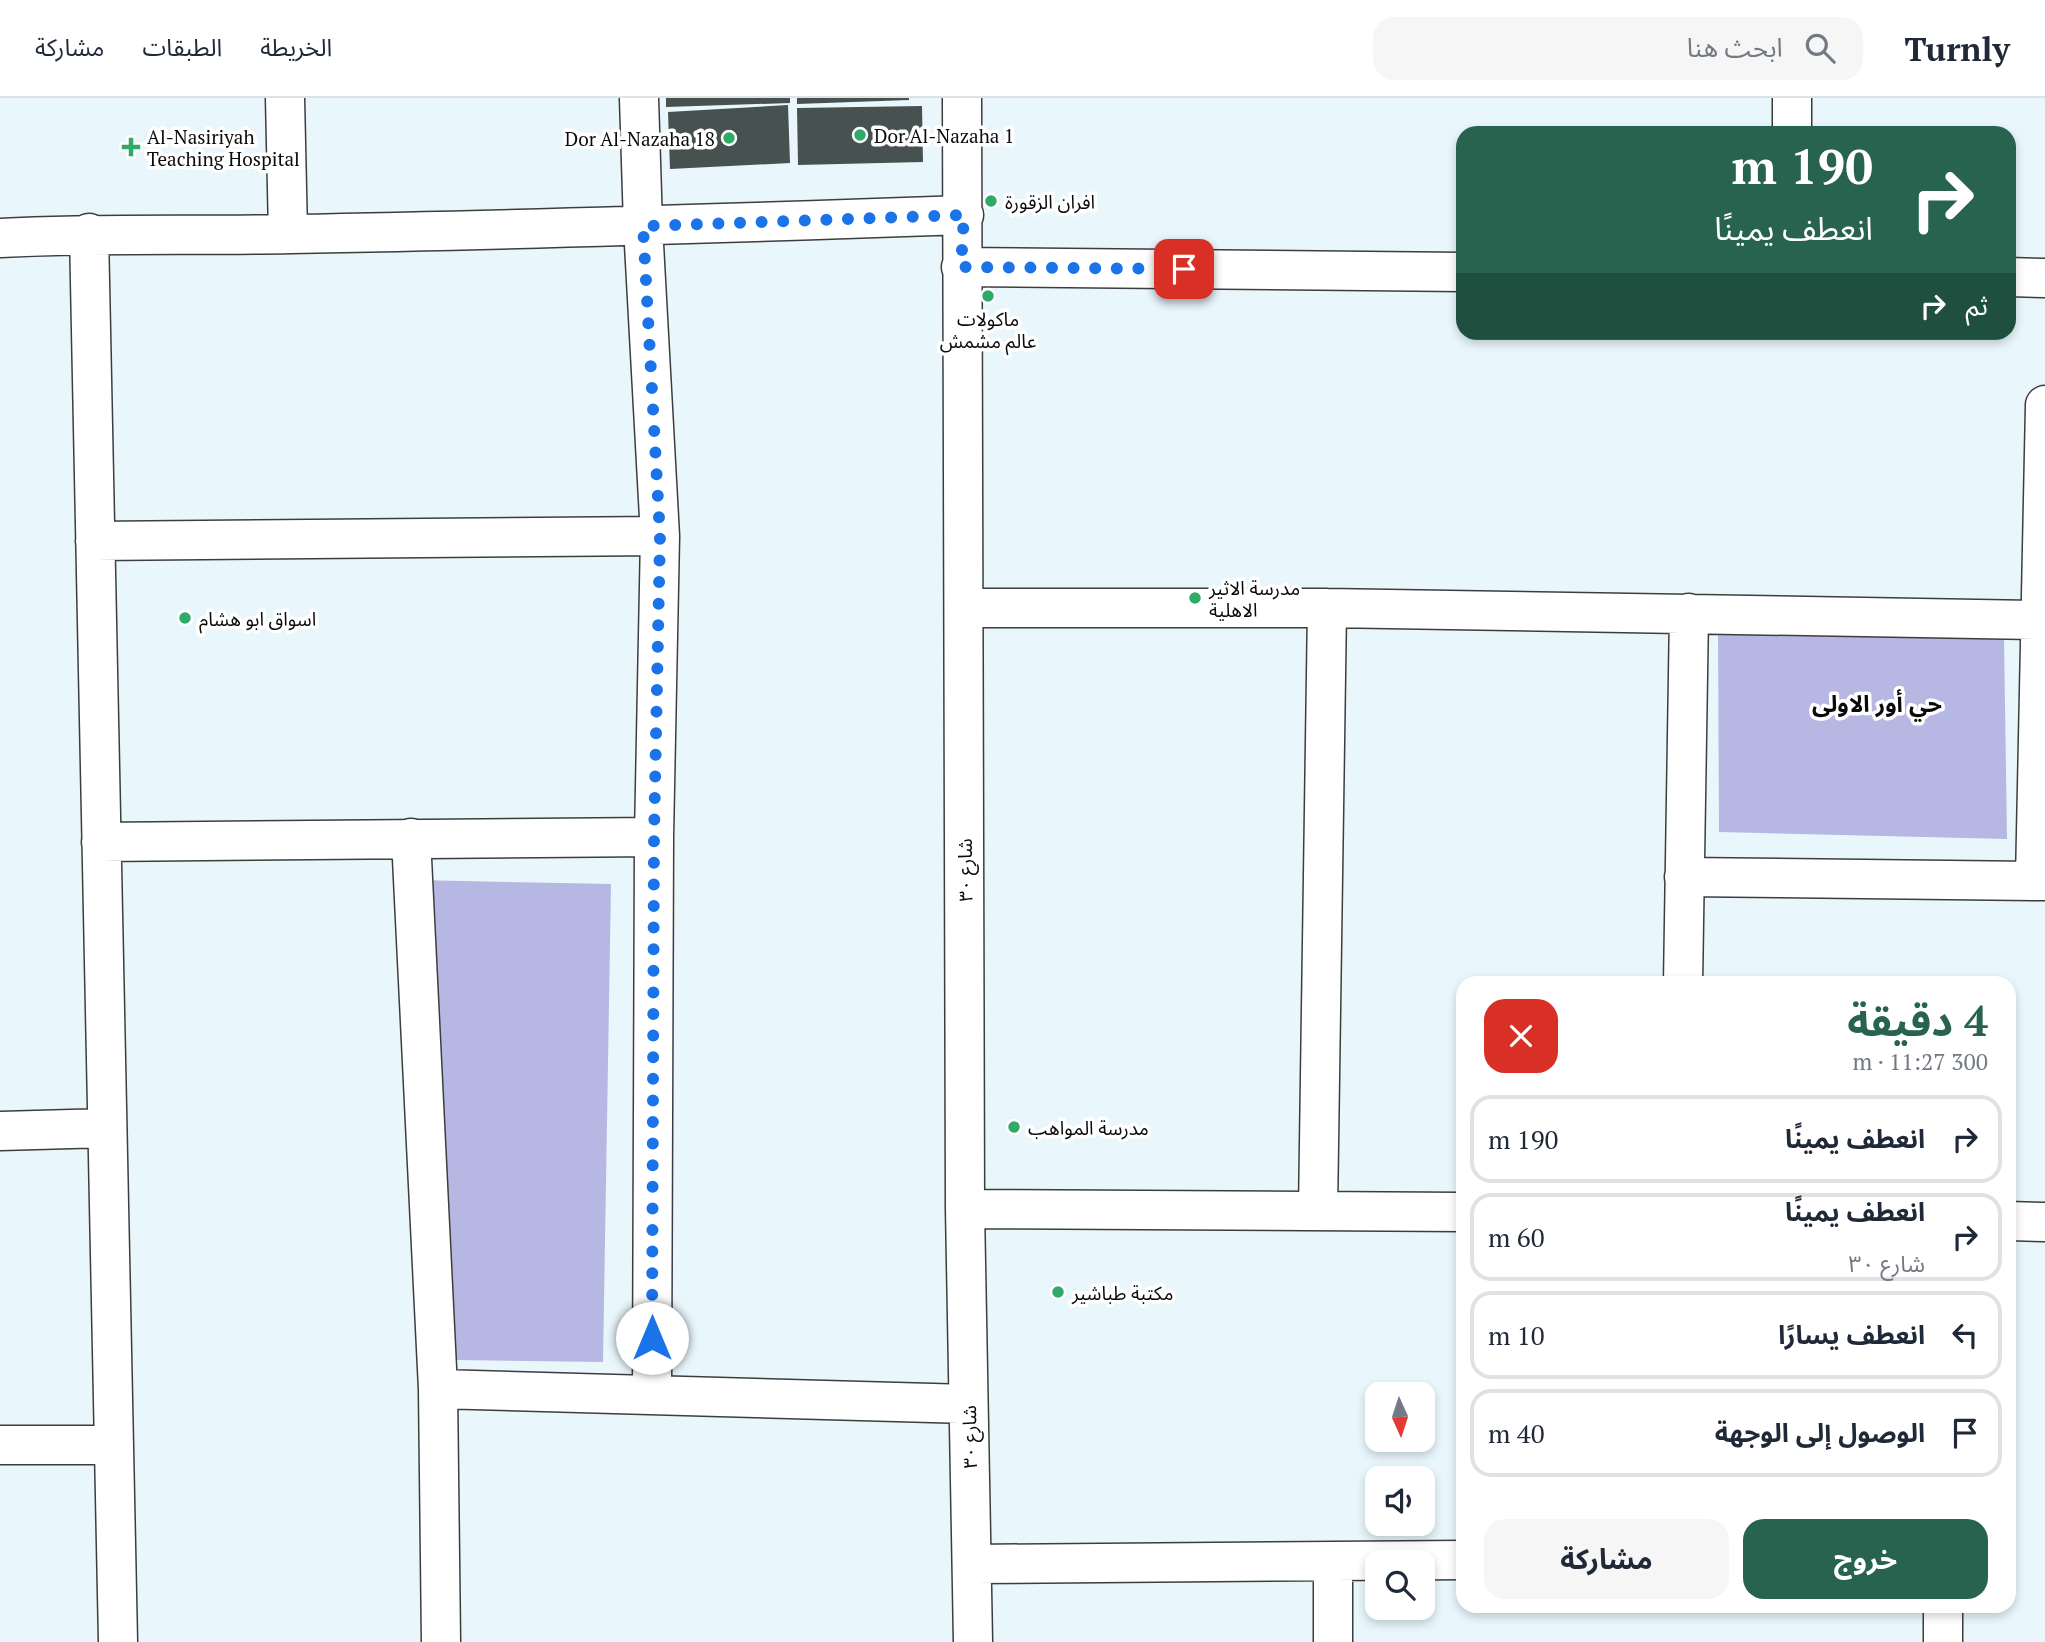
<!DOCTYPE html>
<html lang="ar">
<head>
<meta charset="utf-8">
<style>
  body { margin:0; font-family:"PT Serif","Noto Sans Arabic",serif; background:#f6f6f7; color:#1f2937; direction:rtl; height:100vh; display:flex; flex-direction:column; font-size:26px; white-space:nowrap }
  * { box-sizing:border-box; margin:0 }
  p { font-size:23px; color:#747a83 }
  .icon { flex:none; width:38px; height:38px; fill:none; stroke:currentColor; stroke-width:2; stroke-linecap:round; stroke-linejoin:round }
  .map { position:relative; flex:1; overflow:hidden; direction:ltr }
  .drawer { position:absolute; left:1456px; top:878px; width:560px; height:637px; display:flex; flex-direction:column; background:#fff; border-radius:21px; box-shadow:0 4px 10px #0003; direction:rtl }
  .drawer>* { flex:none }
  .top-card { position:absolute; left:1456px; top:28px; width:560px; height:214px; border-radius:21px; box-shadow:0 4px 10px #0003; direction:rtl; background:#27634e; color:#fff; overflow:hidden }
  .needle { width:46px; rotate:177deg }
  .tools { position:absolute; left:1365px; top:1284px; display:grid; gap:14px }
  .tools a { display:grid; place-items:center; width:70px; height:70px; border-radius:14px; background:#fff; box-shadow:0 4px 10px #0003; font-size:35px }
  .pin { position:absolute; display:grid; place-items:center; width:60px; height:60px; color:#fff; margin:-30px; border-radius:14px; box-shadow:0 4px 10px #0006 }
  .me { position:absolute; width:77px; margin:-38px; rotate:0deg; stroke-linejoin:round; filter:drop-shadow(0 0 5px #0008) }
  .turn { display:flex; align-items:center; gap:24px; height:147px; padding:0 28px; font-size:32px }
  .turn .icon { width:91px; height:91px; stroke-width:2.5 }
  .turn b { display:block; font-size:49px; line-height:60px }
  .then { display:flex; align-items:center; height:66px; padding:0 28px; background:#0003; gap:14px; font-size:26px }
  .round { display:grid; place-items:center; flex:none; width:74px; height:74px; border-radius:21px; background:#f6f6f7 }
  .head { display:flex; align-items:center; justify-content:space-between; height:119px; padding:0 28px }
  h1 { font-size:42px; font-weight:700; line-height:52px; color:#27634e }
  .primary-button { display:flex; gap:14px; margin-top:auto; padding:14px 28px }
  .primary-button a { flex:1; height:80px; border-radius:21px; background:#27634e; color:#fff; font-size:28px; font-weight:700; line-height:80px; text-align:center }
  .primary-button a+a { background:#f6f6f7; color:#1f2937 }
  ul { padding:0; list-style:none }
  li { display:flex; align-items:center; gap:21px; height:88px; margin:0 14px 10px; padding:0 14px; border:4px solid #e0e1e3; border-radius:21px }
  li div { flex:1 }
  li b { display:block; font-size:26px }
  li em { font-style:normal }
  header { display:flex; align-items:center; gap:42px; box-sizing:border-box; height:98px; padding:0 35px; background:#fff; border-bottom:2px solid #e0e1e3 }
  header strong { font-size:33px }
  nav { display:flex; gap:38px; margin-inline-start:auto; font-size:24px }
  .search { width:490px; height:63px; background:#f6f6f7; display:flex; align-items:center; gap:18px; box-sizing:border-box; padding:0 24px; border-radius:21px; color:#747a83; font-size:26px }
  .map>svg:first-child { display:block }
  .green { fill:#b7b7e3 }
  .building { fill:#475150 }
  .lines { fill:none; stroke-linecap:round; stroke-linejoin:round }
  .minor-casing { stroke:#3d3d3d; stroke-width:41 }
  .minor { stroke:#fff; stroke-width:38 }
  .route { stroke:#1a73e8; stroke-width:12; stroke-dasharray:0 21.6 }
  .poi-dot { fill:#31aa69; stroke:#fff; stroke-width:2.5 }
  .labels { text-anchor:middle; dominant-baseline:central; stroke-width:7; stroke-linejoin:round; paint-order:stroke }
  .poi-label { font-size:19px; fill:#0a0a0a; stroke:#fff; text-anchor:start }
  .street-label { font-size:19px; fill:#0a0a0a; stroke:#fff }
  .quarter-label { font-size:23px; font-weight:bold; fill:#0a0a0a; stroke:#fff }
</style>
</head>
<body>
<header>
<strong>Turnly</strong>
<div class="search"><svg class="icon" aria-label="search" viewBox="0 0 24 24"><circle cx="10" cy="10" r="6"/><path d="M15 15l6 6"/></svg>ابحث هنا</div>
<nav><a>الخريطة</a><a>الطبقات</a><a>مشاركة</a></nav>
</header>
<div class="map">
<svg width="2045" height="1544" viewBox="0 0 2045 1544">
  <rect width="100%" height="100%" fill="#e9f7fd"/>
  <path class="green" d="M 1718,533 L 2004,540 L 2007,741 L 1719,734 Z
    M 413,782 L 611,786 L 603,1264 L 455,1262 Z"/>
  <path class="building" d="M 666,0 L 790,0 L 790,5 L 666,9 Z
    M 797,0 L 909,0 L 909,2 L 797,6 Z
    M 788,7 L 790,65 L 670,71 L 668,14 Z
    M 922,8 L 923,64 L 798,67 L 797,10 Z"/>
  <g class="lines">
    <g class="minor-casing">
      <path id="minor" d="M 285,0 L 288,136
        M 639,0 L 643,128 L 660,438 L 654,739 L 652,1296
        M 962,0 L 965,1111 L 973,1544
        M 1792,35 L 1792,0
        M 89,135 L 118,1544
        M 0,140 C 97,135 194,138 291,136 C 515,132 739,125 964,117
        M 961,169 L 1463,174
        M 2009,179 L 2045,180
        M 95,443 L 660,438
        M 964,510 L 1327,510 L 2040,522
        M 411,740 L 438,1291 L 441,1544
        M 101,744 L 654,739
        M 1684,779 L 2045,783
        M 2035,783 L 2045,307
        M 1683,886 L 1689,515
        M 0,1033 L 107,1030
        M 965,1111 L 1463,1114
        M 1318,1113 L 1327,510
        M 2009,1123 L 2045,1124
        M 438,1291 L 968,1306
        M 0,1347 L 114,1347
        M 1333,1464 L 1333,1544
        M 972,1466 L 1463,1462
        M 1943,1508 L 1943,1544"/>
    </g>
    <use href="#minor" class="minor"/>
  </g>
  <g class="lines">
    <path class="route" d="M 652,1240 L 654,739 L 660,438 L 643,128 L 964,117 L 961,169 L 1184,171"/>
  </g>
  <g class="poi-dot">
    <circle cx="860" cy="37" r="7"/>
    <circle cx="729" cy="40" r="7"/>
    <path d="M127.5 38.5h7v7h7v7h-7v7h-7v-7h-7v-7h7z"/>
    <circle cx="991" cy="103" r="7"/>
    <circle cx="988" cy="198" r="7"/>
    <circle cx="1195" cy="500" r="7"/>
    <circle cx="185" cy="520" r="7"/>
    <circle cx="1014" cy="1029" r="7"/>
    <circle cx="1058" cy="1194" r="7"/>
  </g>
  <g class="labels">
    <g class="poi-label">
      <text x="874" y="37">Dor Al-Nazaha 1</text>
      <text x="147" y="38">Al-Nasiriyah<tspan x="147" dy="22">Teaching Hospital</tspan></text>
      <text x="715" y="40" text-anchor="end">Dor Al-Nazaha 18</text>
      <text x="1005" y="103">افران الزقورة</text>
      <text x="988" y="220" text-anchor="middle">ماكولات<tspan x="988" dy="22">عالم مشمش</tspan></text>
      <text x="1209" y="489">مدرسة الاثير<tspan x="1209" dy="22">الاهلية</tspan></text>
      <text x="199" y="520">اسواق ابو هشام</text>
      <text x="1028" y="1029">مدرسة المواهب</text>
      <text x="1072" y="1194">مكتبة طباشير</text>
    </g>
    <g class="street-label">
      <text transform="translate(964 772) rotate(-90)">شارع ٣٠</text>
      <text transform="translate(969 1339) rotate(-91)">شارع ٣٠</text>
    </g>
    <g class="quarter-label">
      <text x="1877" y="605">حي أور الاولى</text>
    </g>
  </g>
</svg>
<div class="tools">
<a><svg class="needle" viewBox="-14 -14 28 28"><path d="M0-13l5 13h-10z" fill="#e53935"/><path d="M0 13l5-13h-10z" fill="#747a83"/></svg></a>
<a><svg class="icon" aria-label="sound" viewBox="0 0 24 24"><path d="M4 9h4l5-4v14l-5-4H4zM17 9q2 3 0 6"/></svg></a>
<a><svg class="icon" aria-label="search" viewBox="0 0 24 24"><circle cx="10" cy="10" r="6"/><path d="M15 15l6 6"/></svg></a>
</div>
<div class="pin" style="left:1184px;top:171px;background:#d93025"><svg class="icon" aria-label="arrive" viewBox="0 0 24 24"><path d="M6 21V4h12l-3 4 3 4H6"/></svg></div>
<svg class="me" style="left:652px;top:1240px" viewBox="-20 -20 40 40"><circle r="19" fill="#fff"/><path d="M0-13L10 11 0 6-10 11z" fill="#1a73e8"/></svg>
<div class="top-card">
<div class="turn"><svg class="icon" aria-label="right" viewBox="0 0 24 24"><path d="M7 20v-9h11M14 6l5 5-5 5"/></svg><div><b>190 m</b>انعطف يمينًا</div></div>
<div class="then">ثم<svg class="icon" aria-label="right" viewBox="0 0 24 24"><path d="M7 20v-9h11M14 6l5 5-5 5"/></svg></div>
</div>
<section class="drawer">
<div class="head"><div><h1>4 دقيقة</h1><p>300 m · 11:27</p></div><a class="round" style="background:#d93025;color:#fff"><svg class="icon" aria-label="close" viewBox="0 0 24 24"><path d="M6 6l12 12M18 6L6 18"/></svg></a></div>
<ul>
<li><svg class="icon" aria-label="right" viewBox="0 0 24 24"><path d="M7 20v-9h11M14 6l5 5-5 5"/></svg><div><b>انعطف يمينًا</b></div><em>190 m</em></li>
<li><svg class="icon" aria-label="right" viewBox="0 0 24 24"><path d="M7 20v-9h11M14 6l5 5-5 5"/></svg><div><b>انعطف يمينًا</b><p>شارع ٣٠</p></div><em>60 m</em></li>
<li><svg class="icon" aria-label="left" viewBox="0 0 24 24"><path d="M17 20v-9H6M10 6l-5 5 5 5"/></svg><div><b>انعطف يسارًا</b></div><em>10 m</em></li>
<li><svg class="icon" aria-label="arrive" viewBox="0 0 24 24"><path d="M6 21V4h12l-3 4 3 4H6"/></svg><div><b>الوصول إلى الوجهة</b></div><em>40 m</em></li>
</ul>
<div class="primary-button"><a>خروج</a><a>مشاركة</a></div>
</section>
</div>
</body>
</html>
